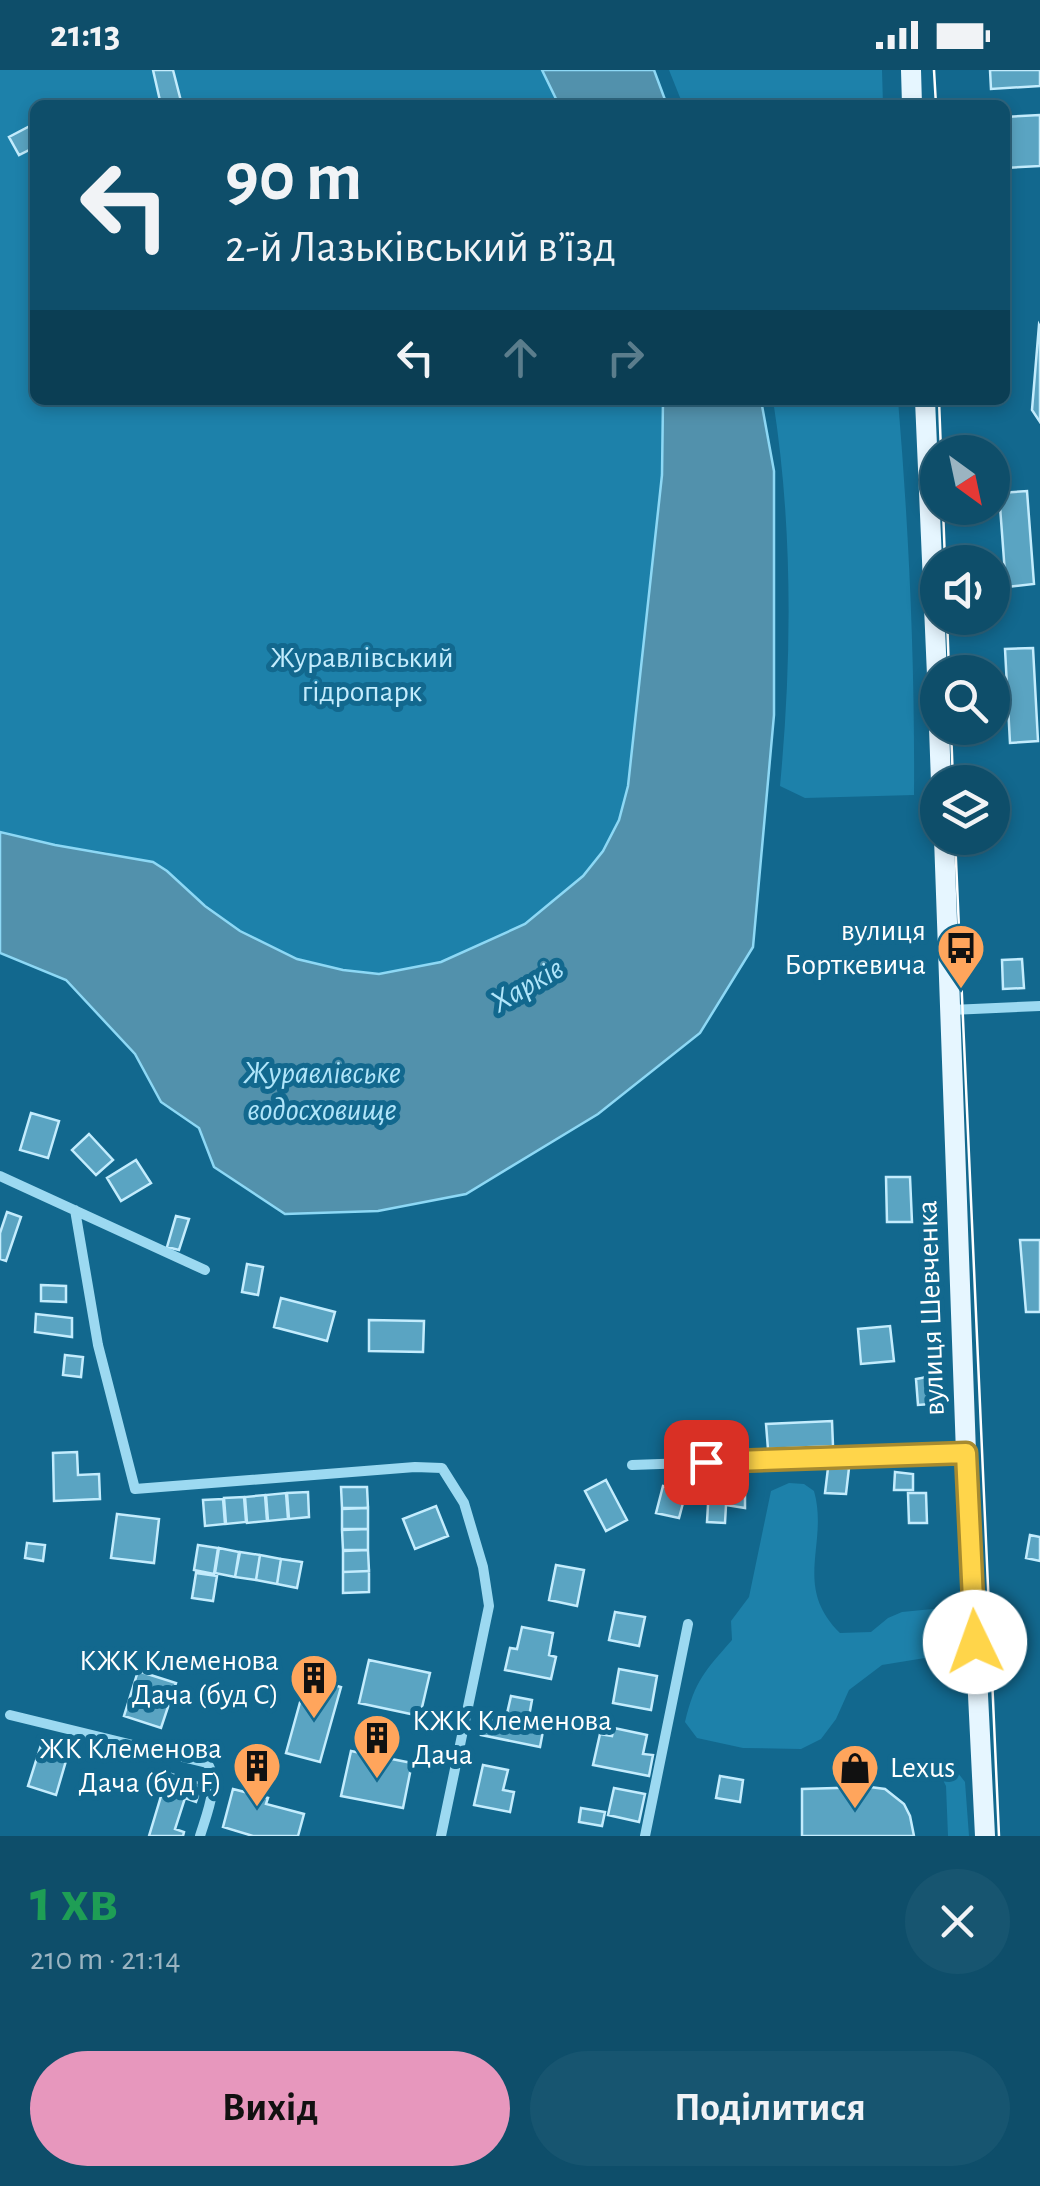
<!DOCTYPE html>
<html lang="uk">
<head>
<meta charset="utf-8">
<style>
  body { margin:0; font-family:"Alegreya Sans",sans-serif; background:#175570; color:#f1f3f6; height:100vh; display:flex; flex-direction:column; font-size:38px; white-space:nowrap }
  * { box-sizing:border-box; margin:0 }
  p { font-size:32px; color:#9bb4c1 }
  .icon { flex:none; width:55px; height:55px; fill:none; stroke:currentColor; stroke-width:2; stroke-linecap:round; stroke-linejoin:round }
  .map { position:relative; height:1766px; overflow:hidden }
  .sheet { display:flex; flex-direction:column; background:#0e4e6a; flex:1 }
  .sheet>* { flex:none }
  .top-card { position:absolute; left:30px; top:30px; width:980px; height:305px; border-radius:15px; box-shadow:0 5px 15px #0003,0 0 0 2px #2e657e; background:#0e4e6a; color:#f1f3f6; overflow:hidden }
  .needle { width:65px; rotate:147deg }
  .buttons { position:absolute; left:920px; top:365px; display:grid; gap:20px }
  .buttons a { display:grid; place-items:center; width:90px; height:90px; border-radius:50%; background:#0e4e6a; box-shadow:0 5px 15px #0003,0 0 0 2px #2e657e; font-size:50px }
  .pin { position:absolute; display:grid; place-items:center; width:85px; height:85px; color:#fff; margin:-42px; border-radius:20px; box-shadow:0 5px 15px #0006 }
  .me { position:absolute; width:110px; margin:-55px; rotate:357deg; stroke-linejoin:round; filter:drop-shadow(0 0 8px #0008) }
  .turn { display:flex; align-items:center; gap:35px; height:210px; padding:0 30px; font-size:45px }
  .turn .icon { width:130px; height:130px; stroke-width:2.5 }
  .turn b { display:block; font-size:70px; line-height:85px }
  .lanes { display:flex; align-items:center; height:95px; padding:0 30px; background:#0003; justify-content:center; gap:50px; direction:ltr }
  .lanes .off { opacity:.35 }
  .round { display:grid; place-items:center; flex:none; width:105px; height:105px; border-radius:52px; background:#175570 }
  .overview { display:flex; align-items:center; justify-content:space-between; height:170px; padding:0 30px }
  h1 { font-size:60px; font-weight:700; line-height:75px; color:#1e9e55 }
  .cta { display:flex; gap:20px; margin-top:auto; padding:20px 30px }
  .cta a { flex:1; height:115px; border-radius:60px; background:#e797bd; color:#111; font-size:40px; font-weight:700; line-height:115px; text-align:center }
  .cta a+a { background:#175570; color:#f1f3f6 }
  .status { display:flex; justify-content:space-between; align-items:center; height:70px; padding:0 50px; background:#0e4e6a; direction:ltr }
  .status svg { height:28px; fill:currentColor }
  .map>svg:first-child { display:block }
  .green { fill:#1d81aa }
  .water { fill:#5291ac; stroke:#8dd8f5; stroke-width:2.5 }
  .building { fill:#5aa4c2; stroke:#c3ecfd; stroke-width:2.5 }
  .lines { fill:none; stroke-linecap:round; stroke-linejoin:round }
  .street { stroke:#9cd9f1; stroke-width:10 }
  .primary { stroke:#e6f6ff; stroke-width:20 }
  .tram { stroke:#fff; stroke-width:2.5 }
  .route-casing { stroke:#a68a30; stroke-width:25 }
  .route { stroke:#ffd54a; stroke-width:18 }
  .labels { text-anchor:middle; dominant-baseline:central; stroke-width:10; stroke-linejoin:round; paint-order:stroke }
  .park-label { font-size:30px; fill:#c3ecfd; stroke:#12688e }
  .poi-label { font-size:30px; fill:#fff; stroke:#12688e; text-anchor:end }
  .street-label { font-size:30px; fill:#fff; stroke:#12688e }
  .water-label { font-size:32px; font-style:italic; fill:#b0e5fa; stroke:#12688e }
</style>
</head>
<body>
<div class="status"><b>21:13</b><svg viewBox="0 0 49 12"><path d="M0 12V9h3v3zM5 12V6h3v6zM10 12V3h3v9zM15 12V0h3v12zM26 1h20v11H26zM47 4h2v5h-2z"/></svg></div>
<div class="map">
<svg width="1040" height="1766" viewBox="0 0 1040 1766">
  <rect width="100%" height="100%" fill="#12688e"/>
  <path class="green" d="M 0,0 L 542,0 L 559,35 L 35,35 L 35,330 L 663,330 L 662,405 L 628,716 L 619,750 L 603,781 L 583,806 L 525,854 L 441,892 L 379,904 L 343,900 L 297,889 L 240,861 L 188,821 L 106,782 L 55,775 L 0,762 Z
    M 669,0 L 882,0 L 883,35 L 683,35 Z
    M 773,330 L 898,330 C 909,461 915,594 914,725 L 805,728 L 780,716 C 792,589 793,456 773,330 Z
    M 789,1413 L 804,1414 L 814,1421 C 829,1474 792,1516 840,1563 L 871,1562 L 888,1548 L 902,1542 L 953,1537 L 952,1568 L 931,1587 L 882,1595 L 849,1620 L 836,1649 L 821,1669 L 801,1679 L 743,1678 L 697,1668 L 685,1652 C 695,1610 705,1601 732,1570 L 731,1551 L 749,1527 L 771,1421 Z
    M 951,1701 L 958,1703 L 965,1712 L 969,1766 L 948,1766 L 946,1716 L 943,1710 L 937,1707 L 942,1703 Z"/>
  <path class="water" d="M 542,0 L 654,0 L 667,35 L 559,35 Z
    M 663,330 L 761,330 L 774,401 L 774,645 L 753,877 L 700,963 L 598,1044 L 466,1124 L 378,1141 L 285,1144 L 214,1097 L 199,1058 L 161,1032 L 135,984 L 66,910 L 0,883 L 0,762 L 55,775 L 153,792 L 167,801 L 205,836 L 240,861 L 297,889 L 343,900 L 379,904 L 441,892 L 525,854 L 583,806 L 603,781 L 619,750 L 628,716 L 662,405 Z"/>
  <path class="building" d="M 153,0 L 173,0 L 182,35 L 161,35 Z
    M 990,0 L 1040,0 L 1040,16 L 991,19 Z
    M 1040,45 L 1040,96 L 1005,98 L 1005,47 Z
    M 30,56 L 35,66 L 35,77 L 19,85 L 9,67 Z
    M 1039,255 L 1040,257 L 1040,352 L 1032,340 Z
    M 1027,421 L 1034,514 L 1006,517 L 999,423 Z
    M 1033,578 L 1038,671 L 1010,673 L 1005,579 Z
    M 1022,889 L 1024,918 L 1003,919 L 1002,890 Z
    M 31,1043 L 59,1051 L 48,1088 L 20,1080 Z
    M 89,1064 L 113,1090 L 96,1105 L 72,1080 Z
    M 136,1090 L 151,1113 L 121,1131 L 107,1108 Z
    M 886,1107 L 910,1107 L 912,1152 L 887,1152 Z
    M 7,1142 L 21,1147 L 6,1191 L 0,1189 L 0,1163 Z
    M 176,1146 L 189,1149 L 179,1180 L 167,1177 Z
    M 1020,1170 L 1040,1170 L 1040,1242 L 1026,1242 Z
    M 247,1194 L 263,1197 L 258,1225 L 242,1222 Z
    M 41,1215 L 66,1216 L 66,1232 L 41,1231 Z
    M 281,1228 L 335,1242 L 327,1271 L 274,1257 Z
    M 36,1244 L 72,1248 L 72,1267 L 35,1262 Z
    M 369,1250 L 424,1251 L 423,1282 L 369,1281 Z
    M 890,1256 L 894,1291 L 861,1294 L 858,1259 Z
    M 65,1285 L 83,1287 L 81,1307 L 63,1305 Z
    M 927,1307 L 930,1334 L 918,1335 L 916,1309 Z
    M 832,1351 L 833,1376 L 768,1379 L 766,1354 Z
    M 77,1382 L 78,1405 L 99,1404 L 100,1429 L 54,1431 L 53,1383 Z
    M 828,1398 L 849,1398 L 846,1424 L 825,1423 Z
    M 895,1402 L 913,1404 L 913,1420 L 894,1420 Z
    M 606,1410 L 627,1450 L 606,1461 L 585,1421 Z
    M 663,1416 L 686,1422 L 679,1448 L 656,1443 Z
    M 341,1417 L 367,1417 L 368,1438 L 342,1438 Z
    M 709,1418 L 745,1420 L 745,1438 L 726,1435 L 725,1453 L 707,1452 Z
    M 308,1422 L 309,1447 L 289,1449 L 287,1423 Z
    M 286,1423 L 288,1449 L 268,1451 L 266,1425 Z
    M 908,1423 L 926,1423 L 927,1453 L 909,1453 Z
    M 265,1425 L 267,1451 L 247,1453 L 245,1427 Z
    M 244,1427 L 246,1452 L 226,1454 L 224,1428 Z
    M 223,1429 L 225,1454 L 205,1456 L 203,1430 Z
    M 436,1436 L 448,1466 L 415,1479 L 403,1449 Z
    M 368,1438 L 368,1459 L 342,1459 L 342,1439 Z
    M 117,1444 L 159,1449 L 154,1493 L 111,1488 Z
    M 368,1459 L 368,1480 L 343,1480 L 342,1460 Z
    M 1030,1465 L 1040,1467 L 1040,1491 L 1026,1488 Z
    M 27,1473 L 45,1475 L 43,1491 L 25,1488 Z
    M 198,1475 L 218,1478 L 214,1504 L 194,1500 Z
    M 219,1478 L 239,1482 L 235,1507 L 215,1503 Z
    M 368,1480 L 369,1501 L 343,1502 L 343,1481 Z
    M 240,1482 L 260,1485 L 256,1510 L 235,1507 Z
    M 260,1485 L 281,1489 L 277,1514 L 256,1510 Z
    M 281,1489 L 302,1492 L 297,1518 L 277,1514 Z
    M 556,1495 L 584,1500 L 577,1536 L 549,1530 Z
    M 369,1501 L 369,1522 L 343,1523 L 343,1502 Z
    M 196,1503 L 217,1506 L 213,1531 L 192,1528 Z
    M 615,1542 L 645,1547 L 639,1576 L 609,1570 Z
    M 522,1557 L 553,1563 L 549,1585 L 556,1587 L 551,1609 L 505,1600 L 510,1578 L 517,1579 Z
    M 369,1590 L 430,1603 L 420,1646 L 359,1633 Z
    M 619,1599 L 657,1606 L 651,1640 L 613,1633 Z
    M 138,1601 L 176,1613 L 161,1658 L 124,1646 Z
    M 307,1607 L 341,1617 L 320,1692 L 286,1683 Z
    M 511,1626 L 532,1630 L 528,1652 L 544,1656 L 540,1677 L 481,1665 L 486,1644 L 506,1648 Z
    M 614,1658 L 647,1665 L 643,1684 L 653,1685 L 649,1706 L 593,1695 L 600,1664 L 612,1666 Z
    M 41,1675 L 68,1684 L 56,1725 L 28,1716 Z
    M 351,1681 L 412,1693 L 403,1738 L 341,1726 Z
    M 483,1695 L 508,1700 L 503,1720 L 514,1722 L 510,1742 L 474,1735 Z
    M 168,1703 L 202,1714 L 196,1732 L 185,1728 L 175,1759 L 184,1762 L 183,1766 L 149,1766 Z
    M 720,1706 L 743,1710 L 740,1732 L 716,1728 Z
    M 870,1717 L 885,1719 L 904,1734 L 910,1746 L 914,1766 L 802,1766 L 802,1719 Z
    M 614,1718 L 645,1724 L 639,1752 L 608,1745 Z
    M 233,1719 L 268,1728 L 266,1734 L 304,1744 L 298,1766 L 253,1766 L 223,1757 Z
    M 581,1738 L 605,1742 L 602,1756 L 579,1752 Z"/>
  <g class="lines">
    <path class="street" d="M 951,940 L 1040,936
      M 0,1106 L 205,1200
      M 75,1140 L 98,1275 L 135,1419 L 415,1397 L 442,1398 L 464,1433 L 483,1497 L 489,1536 L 441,1766
      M 632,1395 L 965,1383
      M 10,1645 L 207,1693 C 221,1711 206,1746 200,1766
      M 645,1766 L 688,1554"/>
    <path class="primary" d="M 911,0 L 912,35
      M 925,330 L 938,628
      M 939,658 L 941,712
      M 944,768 L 966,1383 L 985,1766"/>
    <path class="tram" d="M 934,0 L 936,35
      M 939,330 L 941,382
      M 943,438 L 945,492
      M 947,548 L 949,602
      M 951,658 L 953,712
      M 955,768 L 999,1766"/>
  </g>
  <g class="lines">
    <g class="route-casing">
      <path id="route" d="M 706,1392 L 966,1383 L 975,1572"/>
    </g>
    <use href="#route" class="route"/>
  </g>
  <defs>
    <g id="bus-pin" transform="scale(2.5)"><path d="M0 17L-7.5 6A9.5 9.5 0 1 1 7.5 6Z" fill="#ffa55c" stroke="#12688e"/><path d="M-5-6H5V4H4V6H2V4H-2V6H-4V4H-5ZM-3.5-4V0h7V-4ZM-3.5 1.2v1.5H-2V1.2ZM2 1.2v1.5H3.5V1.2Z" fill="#111"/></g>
    <g id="building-pin" transform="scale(2.5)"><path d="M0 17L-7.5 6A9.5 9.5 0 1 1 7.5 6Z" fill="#ffa55c" stroke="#12688e"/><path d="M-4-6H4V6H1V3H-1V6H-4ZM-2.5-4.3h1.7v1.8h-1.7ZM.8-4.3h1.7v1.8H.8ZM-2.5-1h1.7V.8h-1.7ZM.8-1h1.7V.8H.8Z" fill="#111"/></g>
    <g id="shop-pin" transform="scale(2.5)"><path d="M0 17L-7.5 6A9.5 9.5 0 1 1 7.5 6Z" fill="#ffa55c" stroke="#12688e"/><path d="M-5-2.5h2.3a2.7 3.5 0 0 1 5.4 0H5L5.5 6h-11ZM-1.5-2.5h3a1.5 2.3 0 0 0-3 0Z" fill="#111"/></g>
  </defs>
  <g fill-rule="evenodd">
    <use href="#bus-pin" x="961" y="878"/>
    <use href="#building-pin" x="314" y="1608"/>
    <use href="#building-pin" x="377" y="1668"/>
    <use href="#building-pin" x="257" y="1696"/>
    <use href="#shop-pin" x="855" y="1698"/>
  </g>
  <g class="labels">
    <g class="park-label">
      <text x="362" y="588">Журавлівський<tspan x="362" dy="34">гідропарк</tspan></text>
    </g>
    <g class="poi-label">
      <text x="926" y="861">вулиця<tspan x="926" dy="34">Борткевича</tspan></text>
      <text x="279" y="1591">КЖК Клеменова<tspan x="279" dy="34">Дача (буд С)</tspan></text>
      <text x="412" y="1651" text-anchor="start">КЖК Клеменова<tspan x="412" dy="34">Дача</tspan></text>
      <text x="222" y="1679">ЖК Клеменова<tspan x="222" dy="34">Дача (буд F)</tspan></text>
      <text x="890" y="1698" text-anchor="start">Lexus</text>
    </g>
    <g class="street-label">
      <text transform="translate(931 1238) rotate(-92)">вулиця Шевченка</text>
    </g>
    <g class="water-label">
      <text transform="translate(527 915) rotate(-30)">Харків</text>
      <text x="322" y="1003">Журавлівське<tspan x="322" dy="37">водосховище</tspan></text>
    </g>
  </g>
</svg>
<div class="buttons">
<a><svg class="needle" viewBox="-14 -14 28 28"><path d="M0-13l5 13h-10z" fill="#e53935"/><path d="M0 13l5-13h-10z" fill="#9bb4c1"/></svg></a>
<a><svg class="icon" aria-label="sound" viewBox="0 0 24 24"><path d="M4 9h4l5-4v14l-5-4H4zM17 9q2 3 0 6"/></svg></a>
<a><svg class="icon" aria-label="search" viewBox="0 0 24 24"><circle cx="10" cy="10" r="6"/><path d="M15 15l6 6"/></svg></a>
<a><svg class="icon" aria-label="layers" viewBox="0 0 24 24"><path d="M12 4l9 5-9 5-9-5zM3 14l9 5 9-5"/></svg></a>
</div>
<div class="pin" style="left:706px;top:1392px;background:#d93025"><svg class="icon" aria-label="arrive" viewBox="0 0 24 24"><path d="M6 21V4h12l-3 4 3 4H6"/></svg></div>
<svg class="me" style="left:975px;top:1572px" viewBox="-20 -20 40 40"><circle r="19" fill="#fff"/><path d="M0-13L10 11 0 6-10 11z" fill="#ffd54a"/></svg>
<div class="top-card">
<div class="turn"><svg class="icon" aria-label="left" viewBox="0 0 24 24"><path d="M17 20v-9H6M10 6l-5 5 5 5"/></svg><div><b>90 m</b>2-й Лазьківський в’їзд</div></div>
<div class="lanes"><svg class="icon" aria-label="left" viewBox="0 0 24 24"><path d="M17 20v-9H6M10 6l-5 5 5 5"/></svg><svg class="icon off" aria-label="ahead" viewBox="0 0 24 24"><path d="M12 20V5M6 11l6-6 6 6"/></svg><svg class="icon off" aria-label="right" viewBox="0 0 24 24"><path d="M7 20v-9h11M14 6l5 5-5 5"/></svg></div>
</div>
</div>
<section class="sheet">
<div class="overview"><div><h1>1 хв</h1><p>210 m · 21:14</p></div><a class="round"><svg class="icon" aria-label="close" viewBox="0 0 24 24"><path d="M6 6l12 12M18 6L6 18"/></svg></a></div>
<div class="cta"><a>Вихід</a><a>Поділитися</a></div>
</section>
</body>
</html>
